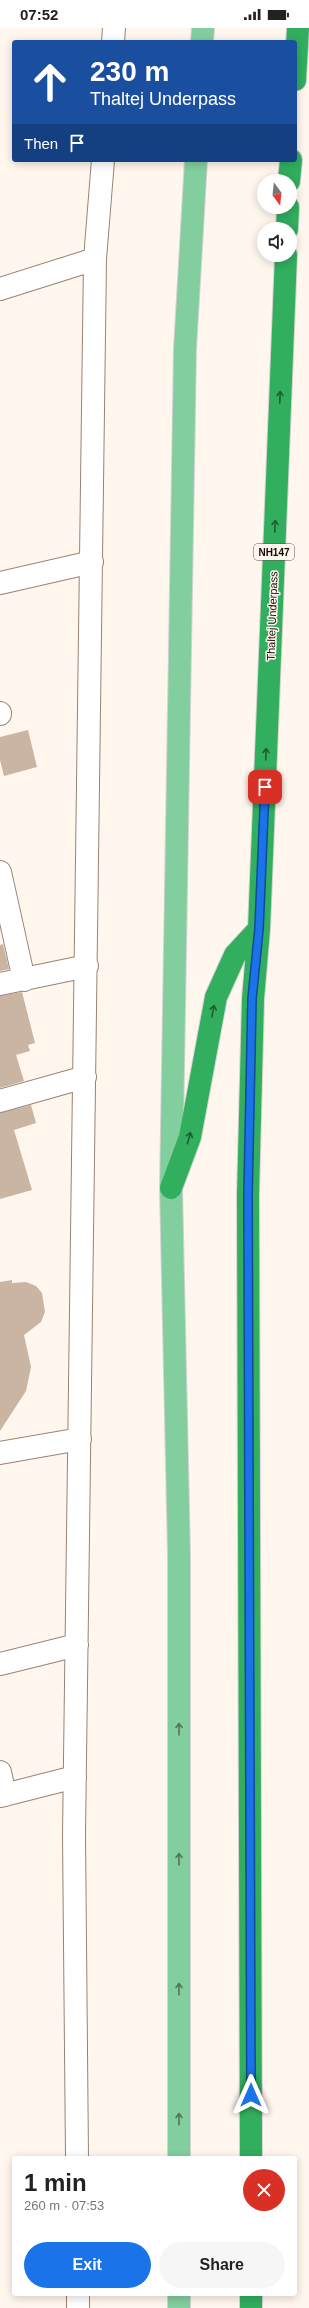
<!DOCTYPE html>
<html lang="en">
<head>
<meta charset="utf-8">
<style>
  body { margin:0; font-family:Helvetica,sans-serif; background:#f6f6f6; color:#222; height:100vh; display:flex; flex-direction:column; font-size:15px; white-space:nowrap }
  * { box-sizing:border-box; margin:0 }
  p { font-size:13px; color:#767676 }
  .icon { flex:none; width:22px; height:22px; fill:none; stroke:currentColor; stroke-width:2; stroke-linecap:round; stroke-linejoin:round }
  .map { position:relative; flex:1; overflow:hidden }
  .side { position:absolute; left:12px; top:2128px; width:285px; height:140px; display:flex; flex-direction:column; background:#fff; border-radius:4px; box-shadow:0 2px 10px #0003 }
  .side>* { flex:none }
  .guide { position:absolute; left:12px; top:12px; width:285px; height:122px; border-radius:4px; box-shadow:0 2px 10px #0003; background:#1a4fa0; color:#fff; overflow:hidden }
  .needle { width:26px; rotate:165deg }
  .controls { position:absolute; left:257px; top:146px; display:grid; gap:8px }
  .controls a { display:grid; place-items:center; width:40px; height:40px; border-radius:50%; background:#fff; box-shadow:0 2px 10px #0003; font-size:20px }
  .pin { position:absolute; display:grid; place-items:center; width:34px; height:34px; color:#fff; margin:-17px; border-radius:8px; box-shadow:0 2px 6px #0006 }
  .me { position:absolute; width:44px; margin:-22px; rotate:0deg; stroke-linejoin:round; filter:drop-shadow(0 0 3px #0008) }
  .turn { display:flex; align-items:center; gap:14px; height:84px; padding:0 12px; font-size:18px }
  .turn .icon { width:52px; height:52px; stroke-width:2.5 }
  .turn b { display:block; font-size:28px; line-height:34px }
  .then { display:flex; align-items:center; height:38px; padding:0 12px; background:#0003; gap:8px; font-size:15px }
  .round { display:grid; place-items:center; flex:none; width:42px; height:42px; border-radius:21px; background:#f6f6f6 }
  .overview { display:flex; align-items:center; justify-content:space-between; height:68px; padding:0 12px }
  h1 { font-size:24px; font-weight:800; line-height:30px }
  .action { display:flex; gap:8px; margin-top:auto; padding:8px 12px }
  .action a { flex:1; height:46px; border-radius:24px; background:#1a73e8; color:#fff; font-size:16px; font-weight:800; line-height:46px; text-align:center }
  .action a+a { background:#f6f6f6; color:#222 }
  .status { display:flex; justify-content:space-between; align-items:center; height:28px; padding:0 20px; background:#fff; direction:ltr }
  .status svg { height:11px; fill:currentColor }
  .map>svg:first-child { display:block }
  .building { fill:#cab4a2 }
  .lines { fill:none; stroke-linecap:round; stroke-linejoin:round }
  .minor-casing { stroke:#988372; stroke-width:24 }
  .major-casing { stroke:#d4d3d2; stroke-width:24 }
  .highway-casing { stroke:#d4d3d2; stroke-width:24 }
  .minor { stroke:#fff; stroke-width:22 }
  .major { stroke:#83ce9e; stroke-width:22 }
  .highway { stroke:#31ae5e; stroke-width:22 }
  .oneway { stroke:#215c32 }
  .oneway2 { stroke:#507659 }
  .route-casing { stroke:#114b97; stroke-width:10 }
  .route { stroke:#1a73e8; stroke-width:7 }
  .labels { text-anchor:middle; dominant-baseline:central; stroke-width:3; stroke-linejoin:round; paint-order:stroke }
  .shield { fill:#fff6ee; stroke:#58514b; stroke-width:1 }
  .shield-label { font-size:10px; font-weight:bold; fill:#110a05 }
  .street-label { font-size:11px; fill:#110a05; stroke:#fff6ee }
</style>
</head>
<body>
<div class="status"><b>07:52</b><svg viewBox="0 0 49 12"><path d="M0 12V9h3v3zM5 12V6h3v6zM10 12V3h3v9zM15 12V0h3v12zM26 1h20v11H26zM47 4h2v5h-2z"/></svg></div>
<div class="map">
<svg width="309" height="2280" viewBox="0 0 309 2280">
  <rect width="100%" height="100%" fill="#fff6ee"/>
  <path class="building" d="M 28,702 L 37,739 L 4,748 L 0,732 L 0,709 Z
    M 3,916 L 9,941 L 0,943 L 0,917 Z
    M 22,964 L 35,1015 L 28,1017 L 30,1023 L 16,1027 L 24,1053 L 0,1060 L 0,968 Z
    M 31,1077 L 36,1095 L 14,1102 L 32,1162 L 0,1171 L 0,1085 Z
    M 12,1252 L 12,1255 L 26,1254 L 36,1258 L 42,1265 L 45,1284 L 41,1294 L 24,1307 L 31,1339 L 26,1363 L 0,1403 L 0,1254 Z"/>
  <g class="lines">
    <g class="minor-casing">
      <path id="minor" d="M 113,14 L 114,0
        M 0,261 L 95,231
        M 0,555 L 92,534
        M 0,685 L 0,686
        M 0,844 L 24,952
        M 0,956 L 87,938
        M 0,1073 L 85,1049
        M 0,1425 L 80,1411
        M 0,1636 L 77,1617
        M 0,1744 L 5,1767
        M 0,1768 L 75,1749
        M 77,2130 L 74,1807 L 95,231 L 103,132
        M 78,2266 L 78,2280"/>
    </g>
    <g class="major-casing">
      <path id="major" d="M 202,14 L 203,0
        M 179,2130 L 179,1527 L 171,1160 L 185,321 L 196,132
        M 179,2266 L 179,2280"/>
    </g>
    <g class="highway-casing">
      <path id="highway" d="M 295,52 L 298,0
        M 289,153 L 291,132
        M 287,201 L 288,179
        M 171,1160 L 190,1109 L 216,969 L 235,927 L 259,901
        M 251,2130 L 248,1167 L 253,971 L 259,901 L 286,227
        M 251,2266 L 251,2280"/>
    </g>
    <use href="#minor" class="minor"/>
    <use href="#major" class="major"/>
    <use href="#highway" class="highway"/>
  </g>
  <defs><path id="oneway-shaft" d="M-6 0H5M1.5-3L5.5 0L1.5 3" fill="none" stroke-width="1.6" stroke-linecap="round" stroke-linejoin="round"/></defs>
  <g class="oneway">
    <use href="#oneway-shaft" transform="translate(280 369) rotate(-88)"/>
    <use href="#oneway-shaft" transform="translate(275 498) rotate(-88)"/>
    <use href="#oneway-shaft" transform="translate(266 726) rotate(-88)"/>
    <use href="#oneway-shaft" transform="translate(213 983) rotate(-79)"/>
    <use href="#oneway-shaft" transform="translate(189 1110) rotate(-74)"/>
  </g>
  <g class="oneway2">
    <use href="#oneway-shaft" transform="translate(179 1701) rotate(-90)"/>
    <use href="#oneway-shaft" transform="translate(179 1831) rotate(-90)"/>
    <use href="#oneway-shaft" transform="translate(179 1961) rotate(-90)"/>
    <use href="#oneway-shaft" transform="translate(179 2091) rotate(-90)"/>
  </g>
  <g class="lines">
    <g class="route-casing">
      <path id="route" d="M 251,2067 L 248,1167 L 252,971 L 259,901 L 265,759"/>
    </g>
    <use href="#route" class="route"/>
  </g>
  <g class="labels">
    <rect class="shield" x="254" y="516" width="40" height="16" rx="3"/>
    <g class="shield-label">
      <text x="274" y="524">NH147</text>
    </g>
    <g class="street-label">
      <text transform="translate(272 588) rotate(-88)">Thaltej Underpass</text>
    </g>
  </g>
</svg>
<div class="controls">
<a><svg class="needle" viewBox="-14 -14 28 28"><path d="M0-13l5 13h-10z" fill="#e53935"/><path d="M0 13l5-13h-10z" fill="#767676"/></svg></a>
<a><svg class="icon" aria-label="sound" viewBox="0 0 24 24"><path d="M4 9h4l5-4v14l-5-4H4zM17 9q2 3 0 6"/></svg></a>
</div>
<div class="pin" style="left:265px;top:759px;background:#d93025"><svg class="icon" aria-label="arrive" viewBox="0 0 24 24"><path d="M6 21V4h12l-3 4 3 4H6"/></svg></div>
<svg class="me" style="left:251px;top:2067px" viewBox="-20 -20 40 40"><path d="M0-17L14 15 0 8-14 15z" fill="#1a73e8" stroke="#fff" stroke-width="4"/></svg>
<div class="guide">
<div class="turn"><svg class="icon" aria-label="ahead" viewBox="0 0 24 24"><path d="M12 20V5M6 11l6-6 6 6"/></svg><div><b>230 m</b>Thaltej Underpass</div></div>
<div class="then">Then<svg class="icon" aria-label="arrive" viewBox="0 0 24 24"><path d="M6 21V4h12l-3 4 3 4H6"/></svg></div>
</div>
<section class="side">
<div class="overview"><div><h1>1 min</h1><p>260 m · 07:53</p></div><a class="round" style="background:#d93025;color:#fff"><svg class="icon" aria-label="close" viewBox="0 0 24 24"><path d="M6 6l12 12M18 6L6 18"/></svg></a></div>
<div class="action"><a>Exit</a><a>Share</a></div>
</section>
</div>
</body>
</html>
